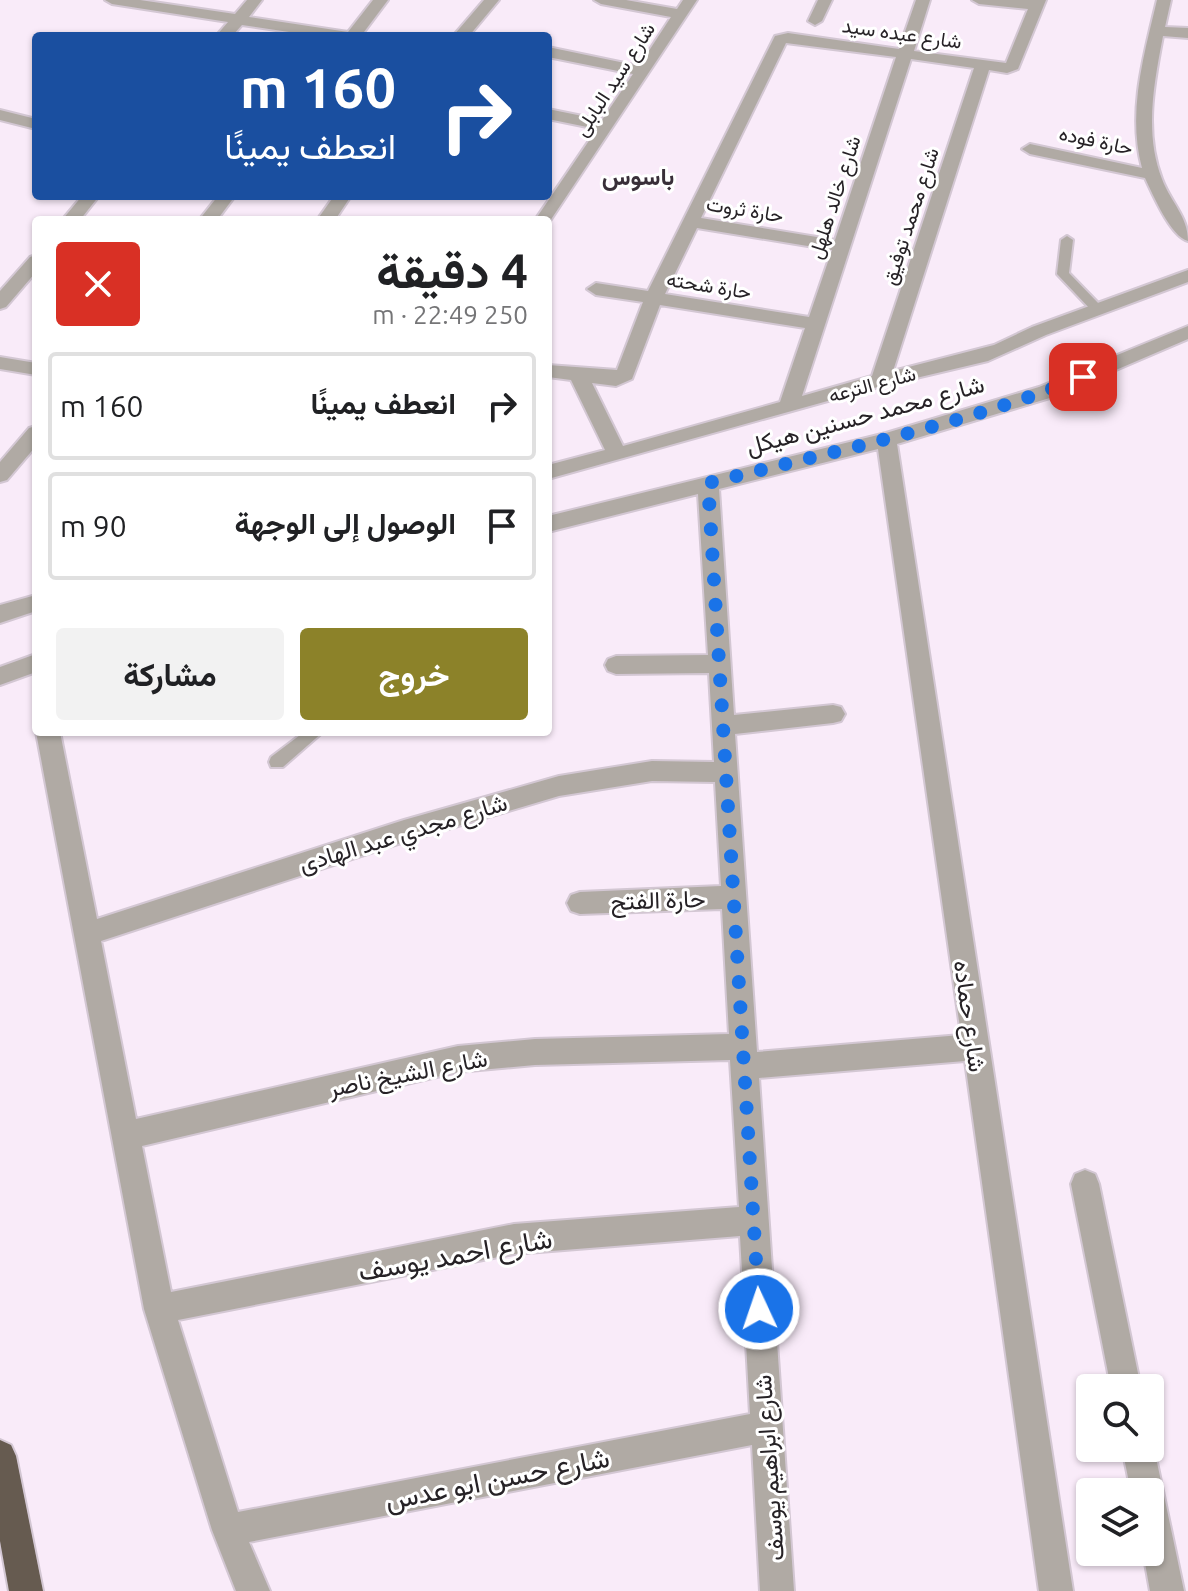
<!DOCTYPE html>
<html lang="ar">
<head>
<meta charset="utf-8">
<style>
  body { margin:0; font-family:Ubuntu,Vazirmatn,sans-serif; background:#f2f2f2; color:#202124; direction:rtl; height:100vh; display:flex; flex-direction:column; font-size:30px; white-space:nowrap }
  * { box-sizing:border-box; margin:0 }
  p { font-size:26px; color:#757577 }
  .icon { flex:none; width:44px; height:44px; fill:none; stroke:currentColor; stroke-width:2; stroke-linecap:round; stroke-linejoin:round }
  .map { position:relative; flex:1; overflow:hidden; direction:ltr }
  .sheet { position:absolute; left:32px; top:216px; width:520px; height:520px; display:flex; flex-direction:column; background:#fff; border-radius:8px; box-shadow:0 2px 6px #0004; direction:rtl }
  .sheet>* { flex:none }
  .banner { position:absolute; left:32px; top:32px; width:520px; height:168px; border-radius:8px; box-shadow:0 2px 6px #0004; direction:rtl; background:#1a4fa0; color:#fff; overflow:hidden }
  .controls { position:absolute; left:1076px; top:1374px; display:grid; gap:16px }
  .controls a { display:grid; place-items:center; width:88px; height:88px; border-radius:8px; background:#fff; box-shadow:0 2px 6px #0004; font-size:40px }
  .pin { position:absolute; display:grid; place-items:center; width:68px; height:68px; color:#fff; margin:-34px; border-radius:16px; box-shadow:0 4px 12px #0006 }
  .me { position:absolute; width:88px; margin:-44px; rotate:357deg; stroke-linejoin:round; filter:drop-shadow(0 0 6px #0008) }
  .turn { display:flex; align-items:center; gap:28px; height:168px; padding:0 24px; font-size:36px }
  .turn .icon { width:104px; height:104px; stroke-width:2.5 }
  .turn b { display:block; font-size:56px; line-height:68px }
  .round { display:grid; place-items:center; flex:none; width:84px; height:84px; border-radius:8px; background:#f2f2f2 }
  .summary { display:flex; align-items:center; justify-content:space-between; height:136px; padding:0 24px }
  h1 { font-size:48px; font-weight:700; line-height:60px }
  .primary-button { display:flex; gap:16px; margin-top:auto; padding:16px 24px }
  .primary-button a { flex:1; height:92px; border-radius:8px; background:#8c8229; color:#fff; font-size:32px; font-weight:700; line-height:92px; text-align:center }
  .primary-button a+a { background:#f2f2f2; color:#202124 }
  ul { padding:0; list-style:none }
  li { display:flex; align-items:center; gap:24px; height:108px; margin:0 16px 12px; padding:0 8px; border:4px solid #e0e0e0; border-radius:8px }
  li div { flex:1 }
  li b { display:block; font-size:30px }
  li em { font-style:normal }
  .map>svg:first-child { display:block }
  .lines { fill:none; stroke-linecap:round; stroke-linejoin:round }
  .lane-casing { stroke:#d3c7d3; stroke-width:4 }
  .street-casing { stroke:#d3c7d3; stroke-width:4 }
  .highway-casing { stroke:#d3c7d3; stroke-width:4 }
  .lane { fill:#b0aaa4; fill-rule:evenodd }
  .street { fill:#b0aaa4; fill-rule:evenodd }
  .highway { fill:#665b50; fill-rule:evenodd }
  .route { stroke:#1a73e8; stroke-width:14; stroke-dasharray:0 25.2 }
  .labels { text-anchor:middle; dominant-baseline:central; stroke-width:6; stroke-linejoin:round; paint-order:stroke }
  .far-street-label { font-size:20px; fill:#262226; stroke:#fff }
  .far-quarter-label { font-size:24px; font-weight:bold; fill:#392f39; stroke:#fff }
  .street-label { font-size:24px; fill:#262226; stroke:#fff }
  .near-street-label { font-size:28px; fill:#262226; stroke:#fff }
</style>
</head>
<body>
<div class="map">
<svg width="1188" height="1591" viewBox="0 0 1188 1591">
  <rect width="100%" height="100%" fill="#f9ebf9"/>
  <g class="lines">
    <g class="lane-casing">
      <path id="lane" d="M 1067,236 L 1073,240 L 1069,273 L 1101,306 L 1101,312 L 1093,312 L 1057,274 L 1061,240 Z
        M 304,732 L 323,732 L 283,767 L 271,767 L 269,762 L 271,757 Z"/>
    </g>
    <g class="street-casing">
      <path id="street" d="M 105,0 L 140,0 L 235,14 L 247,0 L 262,0 L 249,17 L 348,32 L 373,0 L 388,0 L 361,36 L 316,36 L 242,25 L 232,36 L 216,36 L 228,22 L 112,4 Z
        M 484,0 L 499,0 L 469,36 L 453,36 Z
        M 594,0 L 626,0 L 677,9 L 683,0 L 697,0 L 548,224 L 548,220 L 535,220 L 597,129 L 548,119 L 548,109 L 602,120 L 633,74 L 548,57 L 548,47 L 639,66 L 671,17 L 601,4 Z
        M 818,0 L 832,0 L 822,21 L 815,25 L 808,21 Z
        M 916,0 L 930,0 L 914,51 L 1006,63 L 1028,9 L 979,4 L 972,0 L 1046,0 L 1018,69 L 1007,73 L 989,70 L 893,371 L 994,345 L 1032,327 L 1188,270 L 1188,282 L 1046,335 L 988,361 L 878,387 L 548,479 L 548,465 L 605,450 L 571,380 L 548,377 L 548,365 L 617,370 L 643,302 L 596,295 L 587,289 L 596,283 L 648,291 L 775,36 L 788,33 L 899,49 ZM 786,43 L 896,57 L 835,240 L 701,218 ZM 911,59 L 974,68 L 872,376 L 802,396 ZM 697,228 L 832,250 L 809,317 L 665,294 ZM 660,305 L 805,328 L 780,402 L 623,446 L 592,383 L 616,386 L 632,379 Z
        M 1157,0 L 1171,0 L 1165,27 L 1188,28 L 1188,38 L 1163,36 C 1154,83 1144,133 1162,179 C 1171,203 1188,216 1188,241 C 1171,237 1153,195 1145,178 L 1030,154 L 1022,149 L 1030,144 L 1142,168 C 1127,112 1144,55 1157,0 Z
        M 0,110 L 36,119 L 36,129 L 0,120 Z
        M 82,196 L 99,196 L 80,220 L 62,220 Z
        M 218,196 L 235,196 L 217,220 L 199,220 Z
        M 334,196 L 351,196 L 335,220 L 317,220 Z
        M 36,255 L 36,272 L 6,307 L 0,309 L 0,291 L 30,257 Z
        M 1188,326 L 1188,339 L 1053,397 L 897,444 L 1073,1591 L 1039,1591 L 965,1061 L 759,1078 L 794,1591 L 760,1591 L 752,1445 L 249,1542 L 270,1591 L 236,1591 L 212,1530 L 144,1309 L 36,732 L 60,732 L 97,919 L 404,820 L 559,776 L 652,761 L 714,762 L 709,673 L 616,674 L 608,671 L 605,665 L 608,659 L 616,656 L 708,655 L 698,494 L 548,532 L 548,516 L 886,433 L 1039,387 ZM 878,449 L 961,1035 L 757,1052 L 735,734 L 833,723 L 841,721 L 845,714 L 841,707 L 833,705 L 734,715 L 719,489 ZM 652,781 L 715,782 L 721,886 L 580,892 L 571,895 L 567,903 L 571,911 L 580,914 L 722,909 L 729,1034 L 535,1039 L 458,1046 L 136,1119 L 101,941 L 404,842 L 559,796 ZM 730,1060 L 739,1207 L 514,1224 L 171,1292 L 142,1146 L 458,1072 L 535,1065 ZM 740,1236 L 750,1414 L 238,1512 L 178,1320 L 514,1254 Z
        M 0,357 L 36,363 L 36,375 L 0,369 Z
        M 36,426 L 36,446 L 7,480 L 0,482 L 0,462 L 29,428 Z
        M 36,595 L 36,611 L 0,623 L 0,605 Z
        M 36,654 L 36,672 L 0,685 L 0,667 Z
        M 1085,1170 L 1095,1174 L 1099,1184 L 1141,1388 L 1111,1388 L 1071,1184 L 1075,1174 Z
        M 1150,1439 L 1154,1448 L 1184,1591 L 1150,1591 L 1143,1552 L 1150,1552 L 1150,1492 L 1131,1492 L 1122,1448 L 1150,1448 Z"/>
    </g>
    <g class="highway-casing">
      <path id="highway" d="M 0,1440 L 11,1445 L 16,1456 L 43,1591 L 9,1591 L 0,1541 Z"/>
    </g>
    <use href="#lane" class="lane"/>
    <use href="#street" class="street"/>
    <use href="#highway" class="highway"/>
  </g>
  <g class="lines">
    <path class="route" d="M 759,1309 L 708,483 C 835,451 962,425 1083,377"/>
  </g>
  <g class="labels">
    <g class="far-street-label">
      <text transform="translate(902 33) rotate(8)">شارع عبده سيد</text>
      <text transform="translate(614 79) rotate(-57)">شارع سيد البابلى</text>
      <text transform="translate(1096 140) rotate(12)">حارة فوده</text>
      <text transform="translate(834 197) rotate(-72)">شارع خالد هلهل</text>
      <text transform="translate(745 209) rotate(9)">حارة ثروت</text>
      <text transform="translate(910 216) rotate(-72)">شارع محمد توفيق</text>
      <text transform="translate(709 285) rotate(9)">حارة شحته</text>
      <text transform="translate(872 384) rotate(-15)">شارع الترعه</text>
    </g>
    <g class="far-quarter-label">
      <text x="638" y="176">باسوس</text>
    </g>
    <g class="street-label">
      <text transform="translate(865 415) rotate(-15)">شارع محمد حسنين هيكل</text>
      <text transform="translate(403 833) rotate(-17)">شارع مجدي عبد الهادى</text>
      <text transform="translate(658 900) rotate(-2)">حارة الفتح</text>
      <text transform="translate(970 1016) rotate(82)">شارع حماده</text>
      <text transform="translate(408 1073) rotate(-11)">شارع الشيخ ناصر</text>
      <text transform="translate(769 1468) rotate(-94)">شارع ابراهيم يوسف</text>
    </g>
    <g class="near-street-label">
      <text transform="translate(455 1254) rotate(-10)">شارع احمد يوسف</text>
      <text transform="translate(497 1478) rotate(-11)">شارع حسن ابو عدس</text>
    </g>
  </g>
</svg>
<div class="controls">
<a><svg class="icon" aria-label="search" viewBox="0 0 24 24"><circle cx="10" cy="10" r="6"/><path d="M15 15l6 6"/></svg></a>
<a><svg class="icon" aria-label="layers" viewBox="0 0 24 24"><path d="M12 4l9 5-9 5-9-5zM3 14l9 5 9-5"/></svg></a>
</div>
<div class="pin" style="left:1083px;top:377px;background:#d93025"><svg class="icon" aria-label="arrive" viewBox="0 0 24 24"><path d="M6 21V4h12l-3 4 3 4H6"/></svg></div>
<svg class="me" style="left:759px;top:1309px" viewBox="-20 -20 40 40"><circle r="17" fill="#1a73e8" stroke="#fff" stroke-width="3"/><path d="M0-11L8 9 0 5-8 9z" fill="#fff"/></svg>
<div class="banner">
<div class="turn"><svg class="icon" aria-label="right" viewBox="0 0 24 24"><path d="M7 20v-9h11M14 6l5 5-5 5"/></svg><div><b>160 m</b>انعطف يمينًا</div></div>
</div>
<section class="sheet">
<div class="summary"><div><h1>4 دقيقة</h1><p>250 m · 22:49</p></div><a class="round" style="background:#d93025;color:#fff"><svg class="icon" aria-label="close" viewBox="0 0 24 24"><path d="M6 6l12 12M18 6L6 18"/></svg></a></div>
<ul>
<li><svg class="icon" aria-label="right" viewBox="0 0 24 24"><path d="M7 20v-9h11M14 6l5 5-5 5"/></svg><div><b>انعطف يمينًا</b></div><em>160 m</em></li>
<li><svg class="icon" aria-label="arrive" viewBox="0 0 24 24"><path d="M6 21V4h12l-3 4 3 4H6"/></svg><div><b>الوصول إلى الوجهة</b></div><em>90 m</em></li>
</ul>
<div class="primary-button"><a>خروج</a><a>مشاركة</a></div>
</section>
</div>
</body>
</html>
